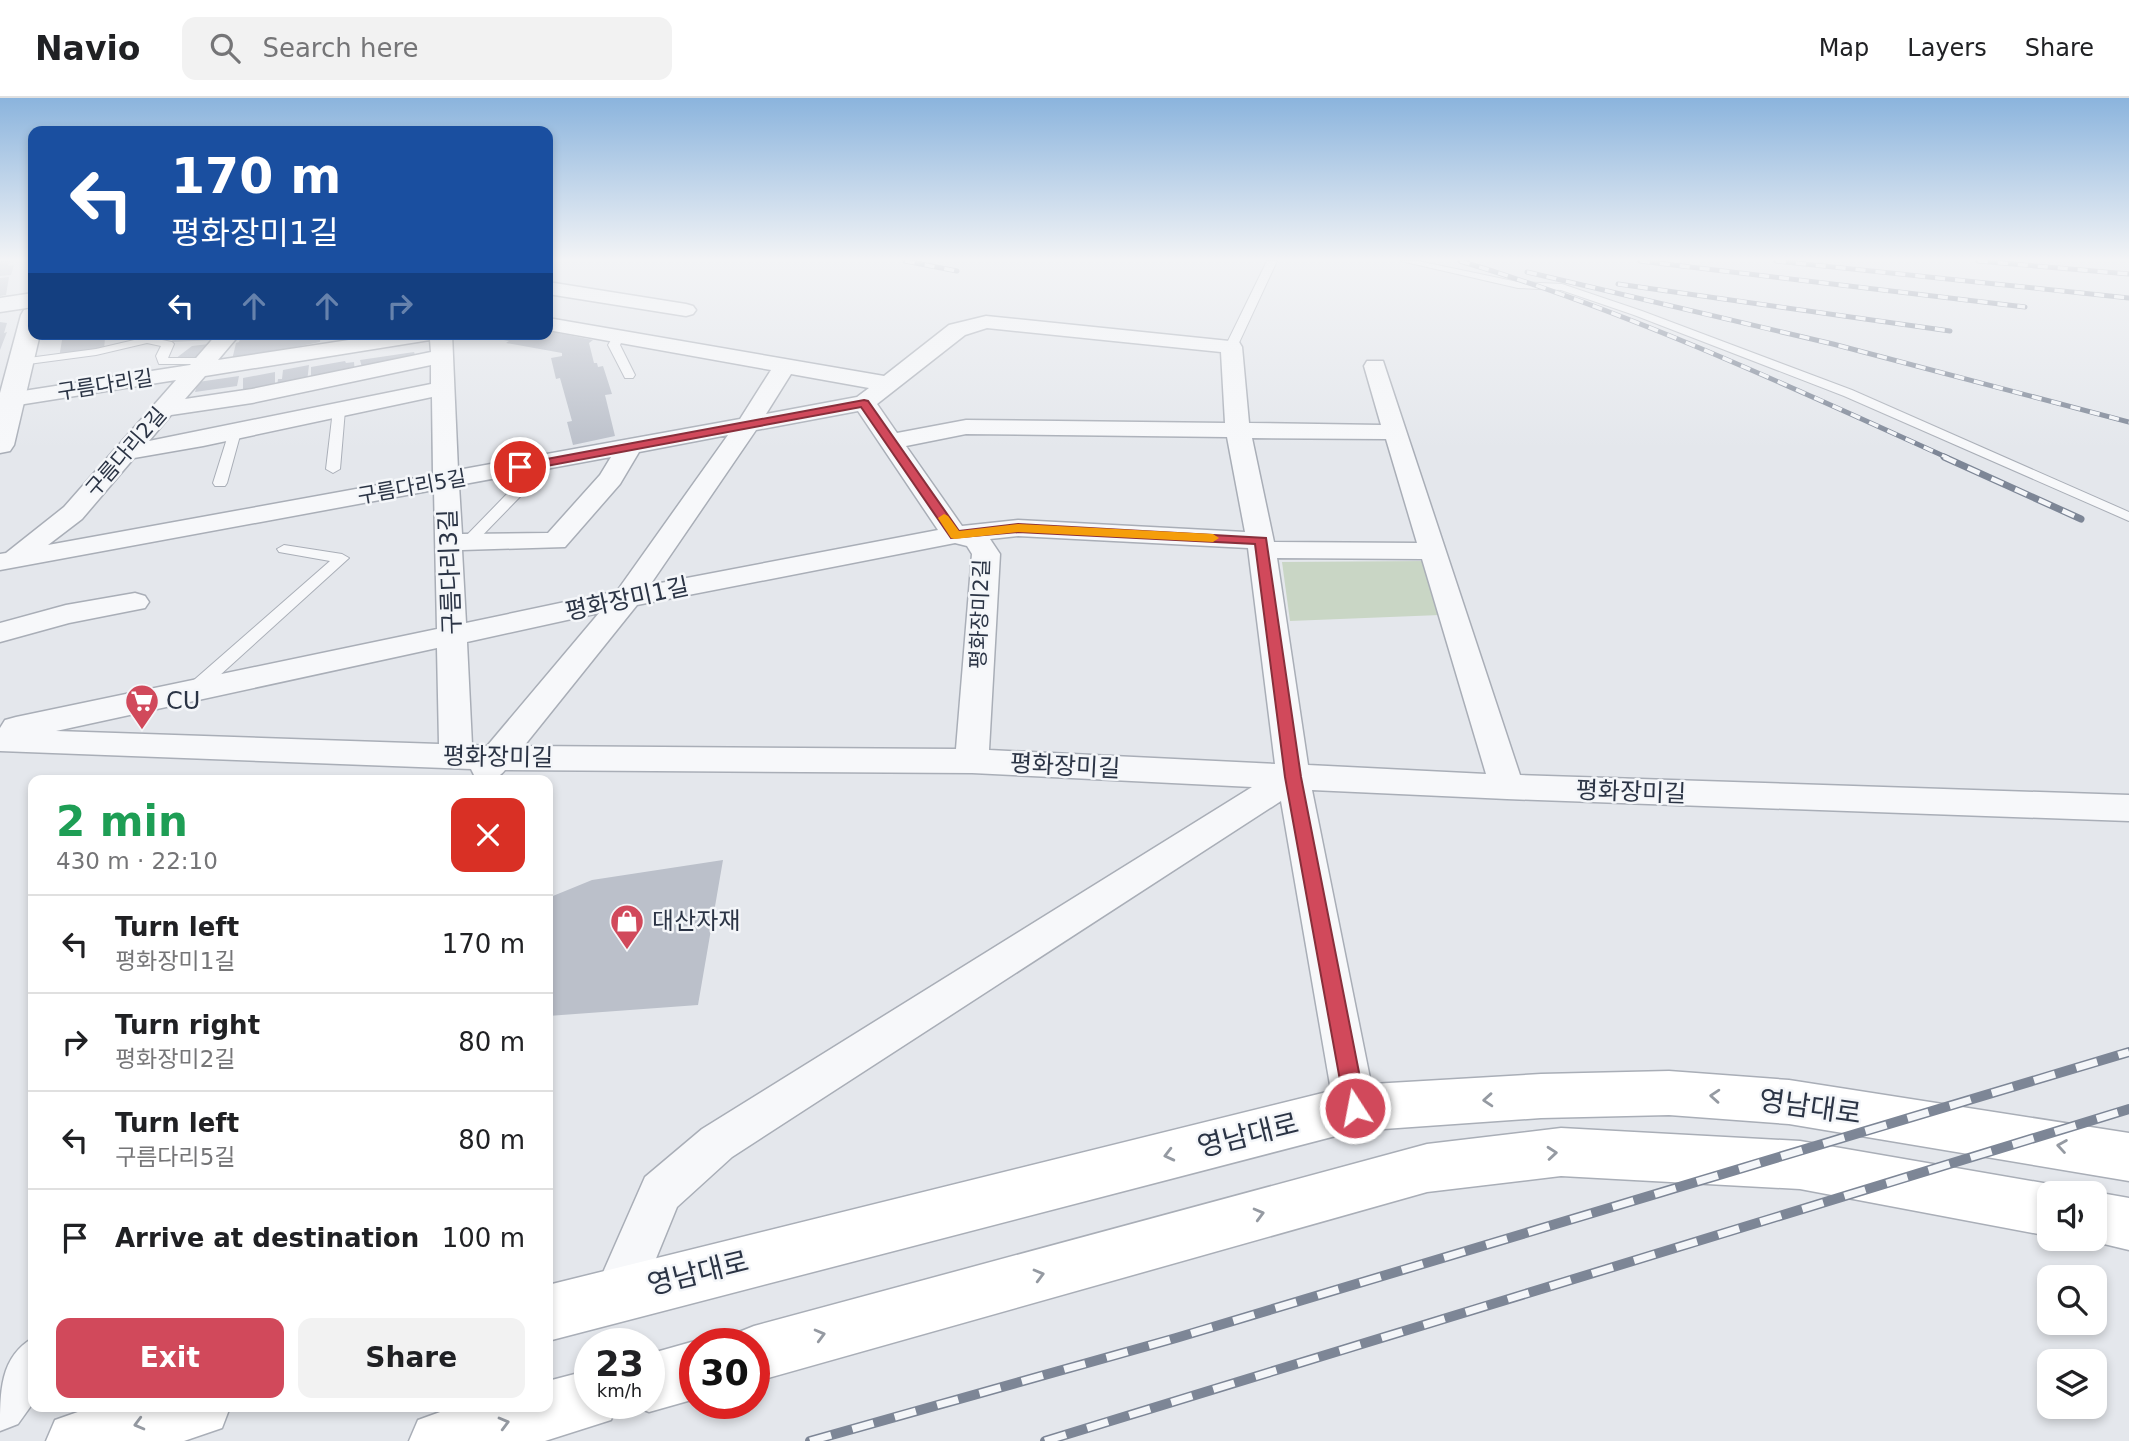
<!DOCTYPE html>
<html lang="en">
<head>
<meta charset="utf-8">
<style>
  body { margin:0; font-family:"DejaVu Sans","Noto Sans KR",sans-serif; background:#f2f2f2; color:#202124; height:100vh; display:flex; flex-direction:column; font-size:26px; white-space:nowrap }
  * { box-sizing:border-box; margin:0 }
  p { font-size:23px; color:#757577 }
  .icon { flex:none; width:38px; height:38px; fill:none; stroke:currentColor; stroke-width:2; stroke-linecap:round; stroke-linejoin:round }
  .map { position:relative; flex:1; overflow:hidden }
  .panel { position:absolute; left:28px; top:677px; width:525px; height:637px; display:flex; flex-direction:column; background:#fff; border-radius:14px; box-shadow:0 4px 10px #0003 }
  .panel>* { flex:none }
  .hud { position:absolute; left:28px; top:28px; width:525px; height:214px; border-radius:14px; box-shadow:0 4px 10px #0003; background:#1a4fa0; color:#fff; overflow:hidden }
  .buttons { position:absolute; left:2037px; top:1083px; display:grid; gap:14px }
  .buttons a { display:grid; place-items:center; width:70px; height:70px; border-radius:14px; background:#fff; box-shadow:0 4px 10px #0003; font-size:35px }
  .speed { position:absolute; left:574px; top:1230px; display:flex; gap:14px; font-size:35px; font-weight:700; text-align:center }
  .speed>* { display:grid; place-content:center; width:91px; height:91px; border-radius:50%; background:#fff; box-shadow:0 4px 10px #0003; line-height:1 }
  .speed small { font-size:18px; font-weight:400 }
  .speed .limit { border:10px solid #d22; background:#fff; color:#111 }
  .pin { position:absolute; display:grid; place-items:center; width:60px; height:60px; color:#fff; margin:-30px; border:4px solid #fff; border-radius:50%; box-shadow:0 2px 7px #0007 }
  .me { position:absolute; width:77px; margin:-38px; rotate:349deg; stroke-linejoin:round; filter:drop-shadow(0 0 5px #0008) }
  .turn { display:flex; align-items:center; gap:24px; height:147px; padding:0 28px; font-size:32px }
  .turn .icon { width:91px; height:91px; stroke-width:2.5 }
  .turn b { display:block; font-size:49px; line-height:60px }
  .lanes { display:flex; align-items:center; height:66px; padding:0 28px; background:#0003; justify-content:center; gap:35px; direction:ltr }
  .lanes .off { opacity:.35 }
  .round { display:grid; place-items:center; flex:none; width:74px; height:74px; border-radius:14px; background:#f2f2f2 }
  .overview { display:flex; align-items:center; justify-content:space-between; height:119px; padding:0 28px }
  h1 { font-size:42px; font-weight:700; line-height:52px; color:#1e9e55 }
  .button { display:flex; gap:14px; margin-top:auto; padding:14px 28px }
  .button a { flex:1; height:80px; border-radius:14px; background:#d1495b; color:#fff; font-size:28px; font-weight:700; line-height:80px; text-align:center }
  .button a+a { background:#f2f2f2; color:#202124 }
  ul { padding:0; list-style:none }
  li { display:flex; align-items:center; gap:21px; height:98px; padding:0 28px; border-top:2px solid #e0e0e0 }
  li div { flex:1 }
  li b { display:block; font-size:26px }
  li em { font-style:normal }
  header { display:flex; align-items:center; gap:42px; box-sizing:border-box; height:98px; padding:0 35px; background:#fff; border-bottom:2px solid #e0e0e0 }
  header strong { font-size:33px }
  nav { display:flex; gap:38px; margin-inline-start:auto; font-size:24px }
  .search { width:490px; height:63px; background:#f2f2f2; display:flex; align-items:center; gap:18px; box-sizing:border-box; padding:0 24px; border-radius:14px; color:#757577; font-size:26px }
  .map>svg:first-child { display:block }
  .green { fill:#c9d6c5 }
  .building { fill:#bbc0ca }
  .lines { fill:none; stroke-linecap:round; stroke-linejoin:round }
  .service-casing { stroke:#a9aeb7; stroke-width:2 }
  .minor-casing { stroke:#a9aeb7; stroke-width:3 }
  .tertiary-casing { stroke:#a9aeb7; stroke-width:3 }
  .secondary-casing { stroke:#a9aeb7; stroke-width:3 }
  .service { fill:#f7f8fa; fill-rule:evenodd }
  .minor { fill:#f7f8fa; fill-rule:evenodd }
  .tertiary { fill:#f7f8fa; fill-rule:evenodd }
  .secondary { fill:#fff; fill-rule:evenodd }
  .rail-far2-casing { stroke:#7d8696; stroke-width:5 }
  .rail-far1-casing { stroke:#7d8696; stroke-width:7 }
  .rail-casing { stroke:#7d8696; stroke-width:10 }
  .rail-far2 { stroke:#f4f6f9; stroke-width:3.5; stroke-dasharray:10; stroke-linecap:butt }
  .rail-far1 { stroke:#f4f6f9; stroke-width:4.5; stroke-dasharray:13; stroke-linecap:butt }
  .rail { stroke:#f4f6f9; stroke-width:7; stroke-dasharray:22; stroke-linecap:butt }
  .oneway { stroke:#959aa2 }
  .route { fill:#d1495b; stroke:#882f3b; stroke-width:2 }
  .slow { fill:#f59e0b }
  .labels { text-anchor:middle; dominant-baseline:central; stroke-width:5; stroke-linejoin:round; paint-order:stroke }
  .far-street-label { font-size:21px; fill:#2b3445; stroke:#f4f6f9 }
  .street-label { font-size:24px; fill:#2b3445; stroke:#f4f6f9 }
  .poi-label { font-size:24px; fill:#2b3445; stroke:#f4f6f9; text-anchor:start }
  .near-street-label { font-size:28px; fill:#2b3445; stroke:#f4f6f9 }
</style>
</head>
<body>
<header>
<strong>Navio</strong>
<div class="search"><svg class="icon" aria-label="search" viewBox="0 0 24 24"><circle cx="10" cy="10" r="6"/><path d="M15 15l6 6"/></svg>Search here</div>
<nav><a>Map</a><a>Layers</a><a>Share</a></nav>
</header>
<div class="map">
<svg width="2129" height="1343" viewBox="0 0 2129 1343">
  <rect width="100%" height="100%" fill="#e4e7ec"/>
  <path class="green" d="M 1424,463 L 1440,517 L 1290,523 L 1282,464 Z"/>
  <path class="building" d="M 0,163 L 10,163 L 8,168 L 14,167 L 11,177 L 0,178 Z
    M 9,179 L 6,197 L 0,198 L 0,180 Z
    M 0,224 L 7,225 L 4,235 L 7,234 L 0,252 Z
    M 548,233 L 593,242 L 589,245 L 594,265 L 597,265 L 598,269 L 603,268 L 612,296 L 605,297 L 615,338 L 573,347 L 567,324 L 572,323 L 560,280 L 556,281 L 551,260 L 562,258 L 562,255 L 506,245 L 509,243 L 498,241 L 506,236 L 548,236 Z
    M 63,236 L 101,236 L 100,241 L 105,240 L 104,252 L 59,260 Z
    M 178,236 L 220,236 L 216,242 L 171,244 Z
    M 242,236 L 321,236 L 320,244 L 232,262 L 236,245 L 239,244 Z
    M 217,245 L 203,260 L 175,261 L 192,248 Z
    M 414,254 L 417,262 L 363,273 L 360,262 Z
    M 345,263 L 346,265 L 354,264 L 355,276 L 311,284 L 311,269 Z
    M 309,267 L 307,284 L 277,289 L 278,281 L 282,281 L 283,272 Z
    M 275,274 L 275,292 L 243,299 L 243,280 Z
    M 239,278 L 237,288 L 195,294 L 198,284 Z
    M 723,762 L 698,907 L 548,918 L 548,800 L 592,782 Z"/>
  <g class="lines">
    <g class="service-casing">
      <path id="service" d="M 1267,163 L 1277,163 L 1237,249 L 1227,251 L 1225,249 Z
        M 1401,163 L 1418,163 L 1518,184 L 1562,186 L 1642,213 L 1852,292 L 2129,414 L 2129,423 L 1844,298 L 1634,217 L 1561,192 L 1518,190 Z
        M 618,236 L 624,239 L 620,247 L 635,277 L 633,280 L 625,280 L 608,247 L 614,237 Z
        M 147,239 L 172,244 L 174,246 L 168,260 L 206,260 L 212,263 L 206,266 L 159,266 L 156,258 L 161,248 L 147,245 L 96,257 L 21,267 L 15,264 L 21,261 L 96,251 Z
        M 339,308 L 345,312 L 340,371 L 333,375 L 326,371 L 333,312 Z
        M 235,330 L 241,334 L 227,385 L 225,388 L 215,388 L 213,385 L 229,334 Z
        M 545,361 L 552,365 L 550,368 L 474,446 L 464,446 L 464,440 L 540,362 Z
        M 284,447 L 342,456 L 349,460 L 198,597 L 186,597 L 184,593 L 186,589 L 330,463 L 279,454 L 277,451 Z"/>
    </g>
    <g class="minor-casing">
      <path id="minor" d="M 548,184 L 686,206 L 693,208 L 696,212 L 693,216 L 686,218 L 548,196 Z
        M 986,218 L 1239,244 L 1242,249 L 1249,325 L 1381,327 L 1364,268 L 1367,263 L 1383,263 L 1520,677 L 2129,697 L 2129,723 L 1507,701 L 1312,692 L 1376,1010 L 1370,1024 L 1355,1030 L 1340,1024 L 1334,1010 L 1281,703 L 732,1059 L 677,1109 L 635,1212 L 618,1219 L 601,1212 L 594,1195 L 645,1079 L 702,1031 L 1252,689 L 972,675 L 505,672 C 496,683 488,683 475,679 L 471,671 L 0,653 L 0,630 L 5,622 L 16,619 L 437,531 L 434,392 L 0,472 L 0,456 L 6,455 L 64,409 L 176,282 L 12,308 L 4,306 L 0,301 L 4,296 L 190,267 L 217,236 L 240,236 L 218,262 L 388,236 L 452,236 L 458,372 L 740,321 L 771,272 L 548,232 L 548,220 L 884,278 L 949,227 ZM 987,230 L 1221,254 L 1225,325 L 966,322 L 897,335 L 877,306 L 965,237 ZM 430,242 L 431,254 L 252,291 L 185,301 L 205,278 ZM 431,267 L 431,286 L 149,343 L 171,317 L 252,305 ZM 791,276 L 869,290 L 857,299 L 766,316 ZM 432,299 L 433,377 L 48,447 L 82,421 L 134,360 L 203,348 ZM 858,313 L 938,432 L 650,487 L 756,332 ZM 966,336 L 1227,339 L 1245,434 L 1018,422 L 962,428 L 906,348 ZM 728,337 L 617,493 L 466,525 L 462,452 L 565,449 L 620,386 L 639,354 ZM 1252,340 L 1386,341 L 1417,445 L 1274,444 ZM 611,359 L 600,377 L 548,435 L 462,436 L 459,387 ZM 1018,438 L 1248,450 L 1275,666 L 989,652 L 1000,456 L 990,441 ZM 955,445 L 967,448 L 972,456 L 956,651 L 524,648 L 637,507 ZM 1277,460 L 1422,461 L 1486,676 L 1308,667 ZM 599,515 L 487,648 L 472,647 L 467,544 ZM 437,550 L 439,646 L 56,633 Z
        M 135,495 L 145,498 L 149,504 L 145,510 L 69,525 L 0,544 L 0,525 L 66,507 Z
        M 33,1240 L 33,1305 L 18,1326 L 0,1333 C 0,1293 0,1259 33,1240 Z"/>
    </g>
    <g class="tertiary-casing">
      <path id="tertiary" d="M 33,195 L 33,209 L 0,214 L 0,200 Z
        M 33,210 L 33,236 L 40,236 L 14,347 L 10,353 L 0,355 L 0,295 L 21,217 L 24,212 Z"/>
    </g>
    <g class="secondary-casing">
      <path id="secondary" d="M 1669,973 L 1789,982 L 2129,1035 L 2129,1083 L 1789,1026 L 1669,1017 L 1541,1020 L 1355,1033 L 548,1243 L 548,1187 L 1355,987 L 1541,976 Z
        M 1561,1030 L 1800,1043 L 2049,1086 L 2068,1096 L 2049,1096 L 2049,1138 L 1800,1091 L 1561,1078 L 1427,1094 L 754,1284 L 754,1246 L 730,1246 L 734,1236 L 754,1228 L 1427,1046 Z
        M 2095,1094 L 2129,1100 L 2129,1152 L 2083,1141 L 2095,1141 L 2095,1096 L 2092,1096 Z
        M 695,1243 L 702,1246 L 695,1246 L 695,1301 L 649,1314 L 629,1306 L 649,1306 L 649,1256 Z
        M 590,1272 L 590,1306 L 617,1306 L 611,1322 L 545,1343 L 409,1343 L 418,1322 L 454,1309 L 548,1309 L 548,1283 Z
        M 92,1309 L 230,1309 L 222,1330 L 184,1343 L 46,1343 L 55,1322 Z"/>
    </g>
    <use href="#service" class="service"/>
    <use href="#minor" class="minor"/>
    <use href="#tertiary" class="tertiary"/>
    <use href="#secondary" class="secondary"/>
    <g class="rail-far2-casing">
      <path id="rail-far2" d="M 905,163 L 957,173
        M 1460,163 C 1628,213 1789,288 1948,360
        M 1640,163 L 2025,209
        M 1776,163 L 2129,200
        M 1978,163 L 2129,176
        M 1527,174 L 1833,246 L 2129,324
        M 1618,186 L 1950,233"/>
    </g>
    <g class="rail-far1-casing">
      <path id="rail-far1" d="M 1944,359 L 2081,421"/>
    </g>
    <g class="rail-casing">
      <path id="rail" d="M 810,1343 L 1176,1240 L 2129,954
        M 1045,1343 L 2129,1011"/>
    </g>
    <use href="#rail-far2" class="rail-far2"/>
    <use href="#rail-far1" class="rail-far1"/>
    <use href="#rail" class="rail"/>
  </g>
  <defs><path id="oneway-chevron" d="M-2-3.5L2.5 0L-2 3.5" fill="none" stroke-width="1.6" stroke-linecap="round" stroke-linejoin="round" transform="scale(1.75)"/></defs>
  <g class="oneway">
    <use href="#oneway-chevron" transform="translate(1715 998) rotate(-176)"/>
    <use href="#oneway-chevron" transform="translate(1488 1002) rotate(176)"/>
    <use href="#oneway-chevron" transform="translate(2062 1048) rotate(-171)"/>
    <use href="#oneway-chevron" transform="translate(1552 1055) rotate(-5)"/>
    <use href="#oneway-chevron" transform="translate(1169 1057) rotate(166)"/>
    <use href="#oneway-chevron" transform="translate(1259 1116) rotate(-15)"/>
    <use href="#oneway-chevron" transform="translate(1039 1177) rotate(-15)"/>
    <use href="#oneway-chevron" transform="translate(820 1237) rotate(-15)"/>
    <use href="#oneway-chevron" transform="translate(504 1325) rotate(-15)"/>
    <use href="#oneway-chevron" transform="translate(139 1326) rotate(165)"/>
  </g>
  <linearGradient id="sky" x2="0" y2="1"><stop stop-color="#8bb4dd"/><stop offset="0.46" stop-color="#f3f4f6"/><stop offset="1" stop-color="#f3f4f6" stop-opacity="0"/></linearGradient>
  <rect width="2129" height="351" fill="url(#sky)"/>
  <path class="route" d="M 864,302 L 868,303 L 959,433 L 1018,426 L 1266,440 L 1301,679 L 1366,1010 L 1363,1017 L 1355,1019 L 1348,1017 L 1345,1010 L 1285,679 L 1255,446 L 1018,434 L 951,440 L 861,309 L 520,373 L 514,369 L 520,366 Z"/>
  <path class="slow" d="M 944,416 L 948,418 L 959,433 L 1018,426 L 1213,436 L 1219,440 L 1213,444 L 1018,434 L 955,441 L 951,440 L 938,420 Z"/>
  <defs>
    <g id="supermarket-pin" transform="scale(1.75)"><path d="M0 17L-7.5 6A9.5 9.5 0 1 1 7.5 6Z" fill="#d1495b" stroke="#f4f6f9"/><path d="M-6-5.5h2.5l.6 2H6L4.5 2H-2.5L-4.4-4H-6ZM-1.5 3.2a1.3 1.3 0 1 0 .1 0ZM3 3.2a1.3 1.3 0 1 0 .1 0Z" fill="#fff"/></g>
    <g id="shop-pin" transform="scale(1.75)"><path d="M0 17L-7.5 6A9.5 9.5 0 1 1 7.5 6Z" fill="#d1495b" stroke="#f4f6f9"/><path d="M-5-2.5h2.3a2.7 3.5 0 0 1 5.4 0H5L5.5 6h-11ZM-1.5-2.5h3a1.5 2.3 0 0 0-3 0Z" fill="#fff"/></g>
  </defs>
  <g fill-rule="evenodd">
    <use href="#supermarket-pin" x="142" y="603"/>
    <use href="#shop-pin" x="627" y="823"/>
  </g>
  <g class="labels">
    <g class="far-street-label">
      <text transform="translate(105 287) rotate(-9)">구름다리길</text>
      <text transform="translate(126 354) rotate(-49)">구름다리2길</text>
      <text transform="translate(412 389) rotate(-10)">구름다리5길</text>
      <text transform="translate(980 516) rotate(-88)">평화장미2길</text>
    </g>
    <g class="street-label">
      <text transform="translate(450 474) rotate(-92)">구름다리3길</text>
      <text transform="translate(627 501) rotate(-12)">평화장미1길</text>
      <text transform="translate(498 659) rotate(1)">평화장미길</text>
      <text transform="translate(1065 668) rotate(3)">평화장미길</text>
      <text transform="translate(1631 694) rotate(2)">평화장미길</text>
    </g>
    <g class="poi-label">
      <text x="166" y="603">CU</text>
      <text x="652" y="823">대산자재</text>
    </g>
    <g class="near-street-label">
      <text transform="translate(1810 1009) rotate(8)">영남대로</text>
      <text transform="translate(1248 1037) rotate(-14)">영남대로</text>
      <text transform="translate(698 1175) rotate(-14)">영남대로</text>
    </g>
  </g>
</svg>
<div class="buttons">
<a><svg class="icon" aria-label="sound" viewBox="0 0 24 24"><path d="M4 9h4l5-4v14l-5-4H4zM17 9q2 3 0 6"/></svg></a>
<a><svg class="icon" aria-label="search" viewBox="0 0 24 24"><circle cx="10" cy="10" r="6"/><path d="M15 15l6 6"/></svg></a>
<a><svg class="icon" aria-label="layers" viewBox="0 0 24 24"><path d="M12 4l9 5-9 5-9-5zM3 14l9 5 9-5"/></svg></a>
</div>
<div class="speed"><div>23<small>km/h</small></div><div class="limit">30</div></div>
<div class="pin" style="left:520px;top:369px;background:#d93025"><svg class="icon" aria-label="arrive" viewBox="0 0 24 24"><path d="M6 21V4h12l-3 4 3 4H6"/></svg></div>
<svg class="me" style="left:1355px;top:1010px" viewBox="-20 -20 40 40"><circle r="17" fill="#d1495b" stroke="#fff" stroke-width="3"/><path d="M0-11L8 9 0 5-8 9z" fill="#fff"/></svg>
<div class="hud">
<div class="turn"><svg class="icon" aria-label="left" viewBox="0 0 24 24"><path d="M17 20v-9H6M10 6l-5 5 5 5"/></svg><div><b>170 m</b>평화장미1길</div></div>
<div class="lanes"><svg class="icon" aria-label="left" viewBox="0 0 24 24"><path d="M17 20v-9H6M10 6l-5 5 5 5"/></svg><svg class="icon off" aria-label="ahead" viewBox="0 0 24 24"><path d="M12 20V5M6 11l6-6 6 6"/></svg><svg class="icon off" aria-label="ahead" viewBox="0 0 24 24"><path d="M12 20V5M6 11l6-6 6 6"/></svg><svg class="icon off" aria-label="right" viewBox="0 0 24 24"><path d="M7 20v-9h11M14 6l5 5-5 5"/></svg></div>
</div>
<section class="panel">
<div class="overview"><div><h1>2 min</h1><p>430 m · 22:10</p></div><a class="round" style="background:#d93025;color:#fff"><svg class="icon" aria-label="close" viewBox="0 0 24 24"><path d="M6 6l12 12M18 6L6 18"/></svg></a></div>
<ul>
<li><svg class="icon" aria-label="left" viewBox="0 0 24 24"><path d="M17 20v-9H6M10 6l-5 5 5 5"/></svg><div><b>Turn left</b><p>평화장미1길</p></div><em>170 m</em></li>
<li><svg class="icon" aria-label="right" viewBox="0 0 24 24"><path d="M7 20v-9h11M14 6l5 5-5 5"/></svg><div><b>Turn right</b><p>평화장미2길</p></div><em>80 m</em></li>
<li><svg class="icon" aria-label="left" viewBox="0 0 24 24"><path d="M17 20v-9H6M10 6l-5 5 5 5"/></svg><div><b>Turn left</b><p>구름다리5길</p></div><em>80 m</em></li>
<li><svg class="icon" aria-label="arrive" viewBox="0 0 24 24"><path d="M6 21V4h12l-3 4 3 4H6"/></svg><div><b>Arrive at destination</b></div><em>100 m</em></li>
</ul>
<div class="button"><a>Exit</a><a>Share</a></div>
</section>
</div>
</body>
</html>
